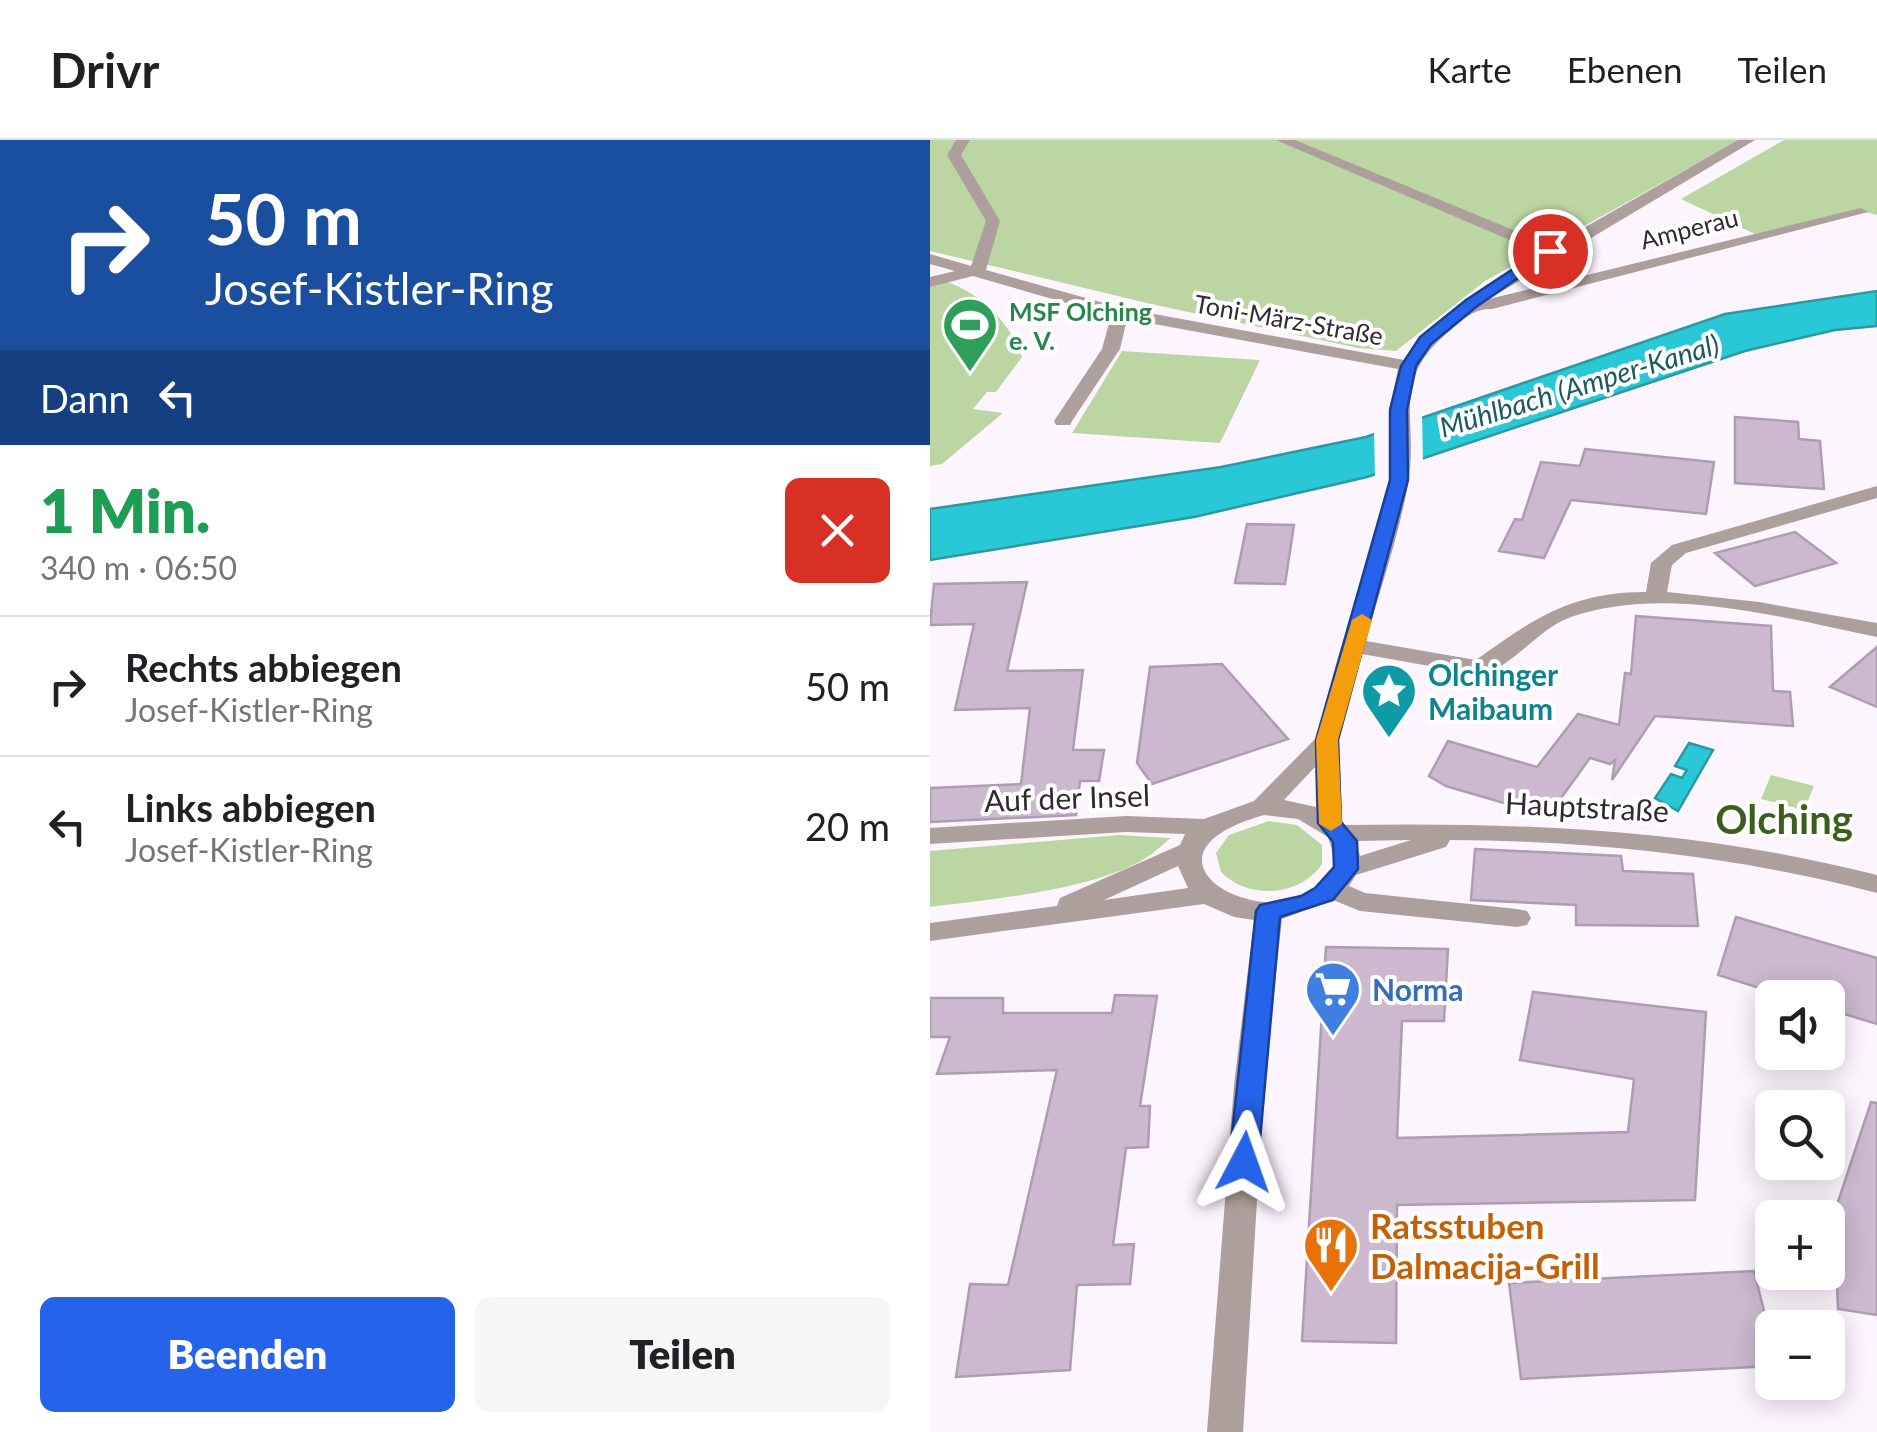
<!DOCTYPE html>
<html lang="de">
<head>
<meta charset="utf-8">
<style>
  body { margin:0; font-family:Lato,sans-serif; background:#f6f6f6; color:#202124; height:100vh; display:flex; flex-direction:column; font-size:38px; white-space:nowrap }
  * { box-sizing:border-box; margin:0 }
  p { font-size:32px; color:#757577 }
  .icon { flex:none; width:55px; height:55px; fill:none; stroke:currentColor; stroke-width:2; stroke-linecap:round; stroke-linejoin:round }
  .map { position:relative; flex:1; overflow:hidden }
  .drawer { display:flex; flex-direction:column; background:#fff; width:930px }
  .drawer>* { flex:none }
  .top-card { background:#1a4fa0; color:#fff; overflow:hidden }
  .controls { position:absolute; left:825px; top:840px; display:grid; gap:20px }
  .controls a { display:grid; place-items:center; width:90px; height:90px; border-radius:15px; background:#fff; box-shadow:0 5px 25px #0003; font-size:50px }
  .pin { position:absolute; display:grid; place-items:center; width:85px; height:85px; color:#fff; margin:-42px; border:5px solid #fff; border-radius:50%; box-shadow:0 2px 10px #0007 }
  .me { position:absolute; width:110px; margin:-55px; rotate:4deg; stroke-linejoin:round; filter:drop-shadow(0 0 8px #0008) }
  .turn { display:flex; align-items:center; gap:35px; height:210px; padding:0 40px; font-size:45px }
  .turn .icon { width:130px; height:130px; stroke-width:2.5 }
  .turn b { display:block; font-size:70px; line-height:85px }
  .then { display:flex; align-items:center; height:95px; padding:0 40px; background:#0003; gap:20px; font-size:38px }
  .round { display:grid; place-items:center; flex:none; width:105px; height:105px; border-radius:15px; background:#f6f6f6 }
  .headline { display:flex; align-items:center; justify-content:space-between; height:170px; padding:0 40px }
  h1 { font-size:60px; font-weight:800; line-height:75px; color:#1e9e55 }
  .action { display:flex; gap:20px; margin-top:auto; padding:20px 40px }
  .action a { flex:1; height:115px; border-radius:15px; background:#2563eb; color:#fff; font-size:40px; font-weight:800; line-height:115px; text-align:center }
  .action a+a { background:#f6f6f6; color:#202124 }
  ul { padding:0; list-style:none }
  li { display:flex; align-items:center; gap:30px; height:140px; padding:0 40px; border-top:2px solid #e0e0e0 }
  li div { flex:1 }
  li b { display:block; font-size:38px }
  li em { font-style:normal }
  header { display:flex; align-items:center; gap:60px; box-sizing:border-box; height:140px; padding:0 50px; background:#fff; border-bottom:2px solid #e0e0e0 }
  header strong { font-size:48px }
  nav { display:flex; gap:55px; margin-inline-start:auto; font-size:35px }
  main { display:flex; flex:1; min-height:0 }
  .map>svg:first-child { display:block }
  .green { fill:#bcd6a3 }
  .water { fill:#29c8d6; stroke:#2b99a5; stroke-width:2.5 }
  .pier { fill:#fdf5fe }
  .building { fill:#ccb9d0; stroke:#ae9cb2; stroke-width:2.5 }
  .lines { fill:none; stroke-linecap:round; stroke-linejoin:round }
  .minor { fill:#ad9f9b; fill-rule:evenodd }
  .route { fill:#2563eb; stroke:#184099; stroke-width:2.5 }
  .slow { fill:#f59e0b }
  .labels { text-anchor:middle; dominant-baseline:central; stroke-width:8; stroke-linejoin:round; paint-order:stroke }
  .far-street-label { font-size:25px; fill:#312a32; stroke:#fff }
  .far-leisure-label { font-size:25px; font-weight:bold; fill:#27864d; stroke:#fff; text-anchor:start }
  .far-water-label { font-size:28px; font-style:italic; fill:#1d595f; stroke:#fff }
  .culture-label { font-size:30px; font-weight:bold; fill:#0d838f; stroke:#fff; text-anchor:start }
  .street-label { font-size:30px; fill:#312a32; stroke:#fff }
  .shop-label { font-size:30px; font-weight:bold; fill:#366cbe; stroke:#fff; text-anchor:start }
  .near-food-label { font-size:35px; font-weight:bold; fill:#c56008; stroke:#fff; text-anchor:start }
  .district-label { font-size:40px; font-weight:bold; fill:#3c5e1f; stroke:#fff }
</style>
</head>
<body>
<header>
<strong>Drivr</strong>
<nav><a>Karte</a><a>Ebenen</a><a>Teilen</a></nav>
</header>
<main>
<section class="drawer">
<div class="top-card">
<div class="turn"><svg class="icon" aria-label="right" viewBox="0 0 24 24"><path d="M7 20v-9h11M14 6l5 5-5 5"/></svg><div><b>50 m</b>Josef-Kistler-Ring</div></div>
<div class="then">Dann<svg class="icon" aria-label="left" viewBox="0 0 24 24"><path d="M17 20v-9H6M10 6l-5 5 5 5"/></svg></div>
</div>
<div class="headline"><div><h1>1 Min.</h1><p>340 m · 06:50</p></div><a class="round" style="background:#d93025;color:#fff"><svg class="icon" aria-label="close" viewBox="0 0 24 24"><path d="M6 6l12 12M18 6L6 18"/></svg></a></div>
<ul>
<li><svg class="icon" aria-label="right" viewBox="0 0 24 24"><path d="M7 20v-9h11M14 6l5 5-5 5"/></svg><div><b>Rechts abbiegen</b><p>Josef-Kistler-Ring</p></div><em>50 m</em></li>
<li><svg class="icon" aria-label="left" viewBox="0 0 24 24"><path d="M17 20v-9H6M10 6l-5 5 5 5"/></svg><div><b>Links abbiegen</b><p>Josef-Kistler-Ring</p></div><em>20 m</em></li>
</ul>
<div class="action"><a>Beenden</a><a>Teilen</a></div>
</section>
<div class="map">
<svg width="947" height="1292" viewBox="0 0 947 1292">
  <rect width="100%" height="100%" fill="#fdf5fe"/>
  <path class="green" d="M 0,0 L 809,0 L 555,141 L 466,211 L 428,208 L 221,164 L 0,111 Z
    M 854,0 L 947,0 L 947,75 L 931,71 L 825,94 L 751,59 Z
    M 0,137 C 42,145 79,178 92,217 L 66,252 L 57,252 L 43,269 L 73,273 L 12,324 L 0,326 Z
    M 192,211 L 330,220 L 290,303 L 142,293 Z
    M 841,635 L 884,646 L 874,670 L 831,659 Z
    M 339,681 L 367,685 L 392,705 L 392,724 C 370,757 318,760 291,732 L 286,713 L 299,695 Z
    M 189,695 L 241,698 C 231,706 221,716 209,722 C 157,750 59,760 0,767 L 0,711 Z"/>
  <path class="water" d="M 947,151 L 947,186 L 905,190 L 815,211 L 437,337 L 264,377 L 0,420 L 0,369 L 291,327 L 436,297 L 795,174 Z
    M 759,603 L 783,610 L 748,671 L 725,658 L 741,634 L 752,638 L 757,630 L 745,626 Z"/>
  <path class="pier" d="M 492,274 L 493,324 L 445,339 L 444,289 Z"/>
  <path class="building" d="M 805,277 L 868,282 L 869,299 L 890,301 L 894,349 L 805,343 Z
    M 655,309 L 784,322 L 776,374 L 641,360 L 614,418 L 569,411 L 585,379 L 592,380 L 611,322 L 650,326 Z
    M 317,384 L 364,385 L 355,444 L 305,443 Z
    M 865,392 L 906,423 L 825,446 L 785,413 Z
    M 97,442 L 77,531 L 153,530 L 143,610 L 174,610 L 169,641 L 150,641 L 146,675 L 0,682 L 0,648 L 91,644 L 100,568 L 25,570 L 44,484 L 0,485 L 4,444 Z
    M 706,476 L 841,486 L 843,551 L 860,552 L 863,586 L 725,576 L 682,640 L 685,620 L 680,624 L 660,618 L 618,676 L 516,646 L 499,636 L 518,601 L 607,627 L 648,574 L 689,585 L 695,533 L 701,534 Z
    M 947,507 L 947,567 L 900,547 Z
    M 292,524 L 358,599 L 222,644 L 207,623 L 220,527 Z
    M 545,709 L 691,716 L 693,731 L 763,734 L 768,786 L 646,785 L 646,765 L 541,760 Z
    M 806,777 L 947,818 L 947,884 L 898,869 L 898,858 L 861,858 L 788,835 Z
    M 396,807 L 518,809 L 514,881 L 472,881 L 467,998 L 698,992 L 704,939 L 590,920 L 603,852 L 776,872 L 765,1060 L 467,1065 L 466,1203 L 372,1201 Z
    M 185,855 L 227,856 L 210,966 L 220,966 L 218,1007 L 196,1008 L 183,1105 L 204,1104 L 200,1144 L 147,1145 L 140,1230 L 26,1237 L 40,1144 L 78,1145 L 127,930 L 7,934 L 20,897 L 0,897 L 0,858 L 73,858 L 73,873 L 182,873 Z
    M 941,962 L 947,963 L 947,1175 L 908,1169 L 904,1074 Z
    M 824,1131 L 842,1203 L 842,1226 L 591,1239 L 579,1143 Z"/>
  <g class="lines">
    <path class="minor" d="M 26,0 L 40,0 L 31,15 L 70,81 L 56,130 L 192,168 L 474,220 C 508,173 561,141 610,113 L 346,0 L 365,0 L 622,106 L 808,0 L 825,0 L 559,159 L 931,68 L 938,72 L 562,169 C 544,169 536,177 522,189 C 457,241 490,277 478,344 C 469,396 450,449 436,501 L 546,520 C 603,479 641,452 716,452 L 721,423 L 742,405 L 947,346 L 947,358 L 756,413 L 742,425 L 737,452 L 829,462 L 947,483 L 947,497 C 851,478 737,444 641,477 C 607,489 584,527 550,535 L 432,514 L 409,600 L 412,681 L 415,685 C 596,682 771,690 947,735 L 947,753 C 806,716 665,701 520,700 L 516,707 L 426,735 L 419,746 L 435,753 L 587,769 L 597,771 L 601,778 L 597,785 L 587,787 L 430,771 L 403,760 L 352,779 L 334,945 L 313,1292 L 277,1292 L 304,945 L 324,780 L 304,777 L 274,764 L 0,801 L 0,783 L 127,766 L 130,758 L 250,705 L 255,694 L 196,692 L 0,704 L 0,688 L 196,676 L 274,679 L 324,661 L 386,598 L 459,341 L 459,270 L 468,229 L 197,179 L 190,209 L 142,281 L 140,285 L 126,285 L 124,281 L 172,209 L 181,176 L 43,136 L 0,147 L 0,137 L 25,131 L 0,124 L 0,114 L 41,126 L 56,81 L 17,15 ZM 385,627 L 386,667 L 354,660 ZM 334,675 L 368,679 L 398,697 L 405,720 C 375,818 172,721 334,675 ZM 478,700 L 481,700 L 430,716 L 426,701 ZM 248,726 L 258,748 L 174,760 Z"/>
  </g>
  <path class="route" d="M 615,108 L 627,111 L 546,167 L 501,204 L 486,226 L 477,270 L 478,340 L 408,600 L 411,682 L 427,701 L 428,729 L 403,760 L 350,777 L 328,1022 L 324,1030 L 304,1030 L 299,1022 L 326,771 L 330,765 L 371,756 L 385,748 L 404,727 L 403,702 L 388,683 L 386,600 L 460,340 L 460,270 L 471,226 L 490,197 L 536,160 Z"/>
  <path class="slow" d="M 432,474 L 442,480 L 408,600 L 412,684 L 401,691 L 389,684 L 386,600 L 422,480 Z"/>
  <defs>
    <g id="stadium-pin" transform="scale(2.875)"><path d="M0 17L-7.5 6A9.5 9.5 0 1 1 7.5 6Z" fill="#2e9e5b" stroke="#fff"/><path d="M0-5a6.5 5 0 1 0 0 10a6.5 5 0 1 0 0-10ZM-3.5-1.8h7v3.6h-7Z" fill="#fff"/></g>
    <g id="sight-pin" transform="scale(2.875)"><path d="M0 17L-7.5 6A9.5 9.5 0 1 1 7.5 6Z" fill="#0f9aa8" stroke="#fff"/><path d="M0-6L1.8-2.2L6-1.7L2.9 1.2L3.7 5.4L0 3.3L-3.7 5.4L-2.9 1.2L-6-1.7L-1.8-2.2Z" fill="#fff"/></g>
    <g id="supermarket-pin" transform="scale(2.875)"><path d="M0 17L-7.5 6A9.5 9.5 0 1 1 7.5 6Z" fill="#3f7fe0" stroke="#fff"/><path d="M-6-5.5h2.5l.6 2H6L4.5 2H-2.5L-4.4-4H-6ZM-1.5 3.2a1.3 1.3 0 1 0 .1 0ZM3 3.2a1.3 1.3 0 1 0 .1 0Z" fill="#fff"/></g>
    <g id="restaurant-pin" transform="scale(2.875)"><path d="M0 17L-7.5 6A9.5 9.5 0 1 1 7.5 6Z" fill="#e8710a" stroke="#fff"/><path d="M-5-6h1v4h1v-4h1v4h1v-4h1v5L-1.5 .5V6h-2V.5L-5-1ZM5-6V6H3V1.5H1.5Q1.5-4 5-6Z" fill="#fff"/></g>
  </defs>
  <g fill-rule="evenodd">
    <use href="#stadium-pin" x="40" y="185"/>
    <use href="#sight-pin" x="459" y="551"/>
    <use href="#supermarket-pin" x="403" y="849"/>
    <use href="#restaurant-pin" x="401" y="1105"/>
  </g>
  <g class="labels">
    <g class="far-street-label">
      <text transform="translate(759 88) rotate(-14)">Amperau</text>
      <text transform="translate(359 179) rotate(10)">Toni-März-Straße</text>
    </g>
    <g class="far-leisure-label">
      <text x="79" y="171">MSF Olching<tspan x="79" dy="29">e. V.</tspan></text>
    </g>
    <g class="far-water-label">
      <text transform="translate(649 245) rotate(-17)">Mühlbach (Amper-Kanal)</text>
    </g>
    <g class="culture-label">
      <text x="498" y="534">Olchinger<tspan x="498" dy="34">Maibaum</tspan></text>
    </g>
    <g class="street-label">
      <text transform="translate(137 657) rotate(-2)">Auf der Insel</text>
      <text transform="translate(657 666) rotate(3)">Hauptstraße</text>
    </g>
    <g class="shop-label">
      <text x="442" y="849">Norma</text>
    </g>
    <g class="near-food-label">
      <text x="440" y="1085">Ratsstuben<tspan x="440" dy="40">Dalmacija-Grill</tspan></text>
    </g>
    <g class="district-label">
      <text x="854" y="679">Olching</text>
    </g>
  </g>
</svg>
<div class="controls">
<a><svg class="icon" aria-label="sound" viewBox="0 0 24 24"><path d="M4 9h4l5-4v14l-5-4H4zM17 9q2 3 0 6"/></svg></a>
<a><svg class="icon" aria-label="search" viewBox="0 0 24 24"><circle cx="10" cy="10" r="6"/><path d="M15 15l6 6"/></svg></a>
<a>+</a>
<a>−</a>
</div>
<div class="pin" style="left:620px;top:111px;background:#d93025"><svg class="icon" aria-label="arrive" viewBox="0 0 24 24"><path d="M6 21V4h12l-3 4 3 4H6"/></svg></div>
<svg class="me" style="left:314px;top:1022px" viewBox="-20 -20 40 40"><path d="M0-17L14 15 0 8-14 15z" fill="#2563eb" stroke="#fff" stroke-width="4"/></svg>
</div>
</main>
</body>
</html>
